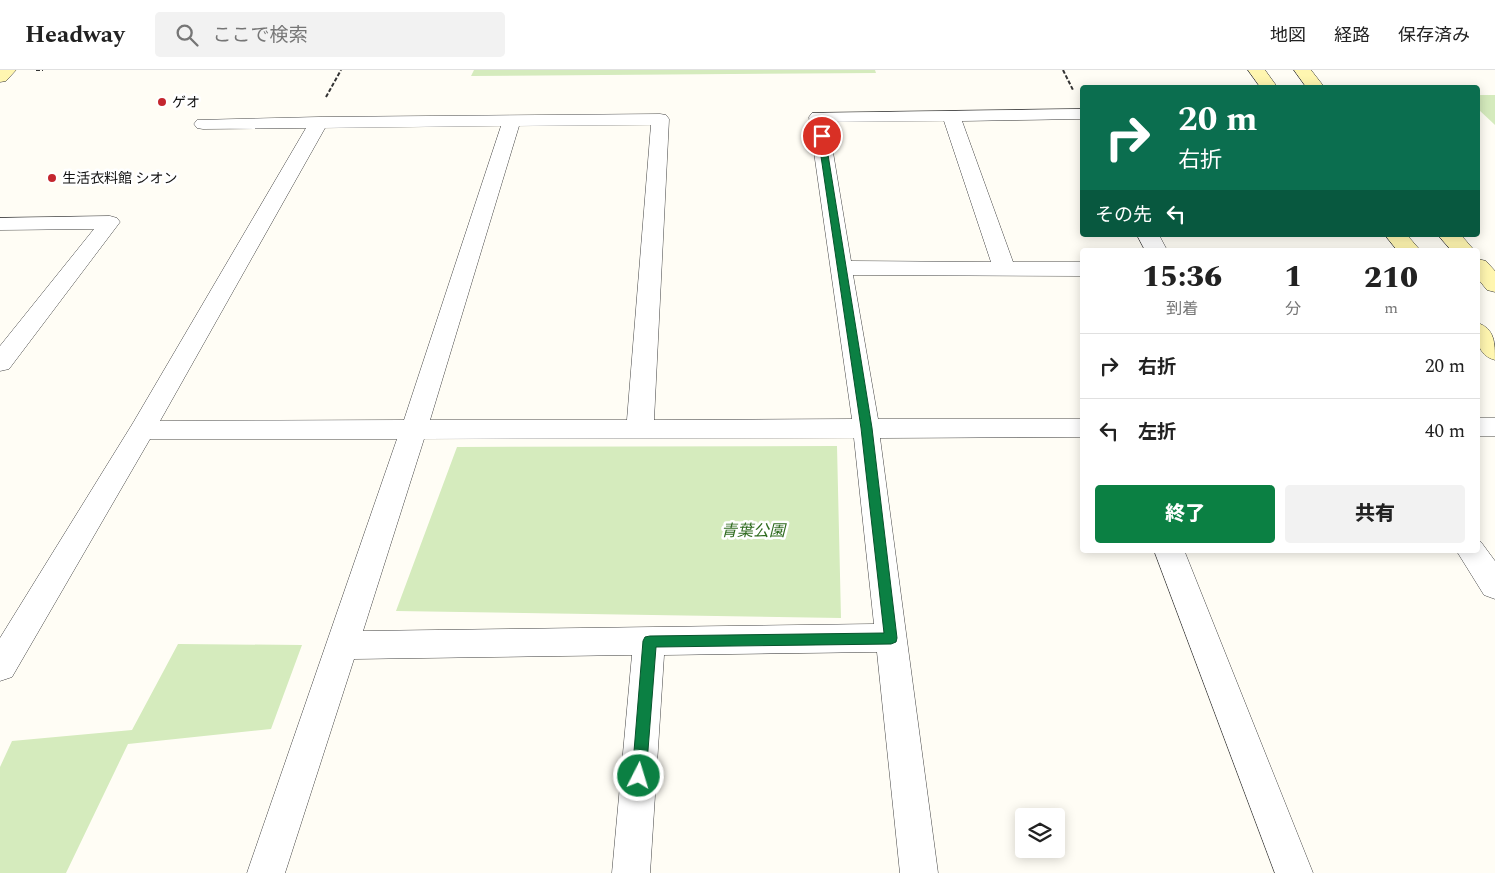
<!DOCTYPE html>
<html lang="ja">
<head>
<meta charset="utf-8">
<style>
  body { margin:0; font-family:Spectral,"Noto Sans JP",serif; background:#f2f2f2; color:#222; height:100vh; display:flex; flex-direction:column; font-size:19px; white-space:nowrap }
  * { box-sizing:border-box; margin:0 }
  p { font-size:16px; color:#767676 }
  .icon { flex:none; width:28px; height:28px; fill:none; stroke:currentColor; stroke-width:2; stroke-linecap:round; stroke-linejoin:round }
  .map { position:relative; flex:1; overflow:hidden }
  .drawer { position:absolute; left:1080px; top:178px; width:400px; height:305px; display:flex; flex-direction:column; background:#fff; border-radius:5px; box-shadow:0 2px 12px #0003 }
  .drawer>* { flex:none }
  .guide { position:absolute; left:1080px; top:15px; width:400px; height:152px; border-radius:5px; box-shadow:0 2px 12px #0003; background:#0b6e4f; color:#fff; overflow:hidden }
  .buttons { position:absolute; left:1015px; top:738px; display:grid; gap:10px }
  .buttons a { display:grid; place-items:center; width:50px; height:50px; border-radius:5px; background:#fff; box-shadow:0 2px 12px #0003; font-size:25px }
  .pin { position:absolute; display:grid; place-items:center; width:42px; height:42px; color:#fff; margin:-21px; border:2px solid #fff; border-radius:50%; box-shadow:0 1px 5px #0007 }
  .me { position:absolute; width:55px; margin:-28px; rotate:5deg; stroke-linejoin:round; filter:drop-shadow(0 0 4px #0008) }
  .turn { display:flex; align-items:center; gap:18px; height:105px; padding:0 15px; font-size:22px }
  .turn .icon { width:65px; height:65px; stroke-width:2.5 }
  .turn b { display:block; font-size:35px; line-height:42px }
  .then { display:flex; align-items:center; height:48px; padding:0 15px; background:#0003; gap:10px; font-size:19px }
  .eta { display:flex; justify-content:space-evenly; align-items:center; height:85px; text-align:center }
  .eta b { font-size:30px; font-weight:800; line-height:35px }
  .button { display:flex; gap:10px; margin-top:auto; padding:10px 15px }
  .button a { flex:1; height:58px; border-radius:5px; background:#0b8043; color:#fff; font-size:20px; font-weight:800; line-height:58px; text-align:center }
  .button a+a { background:#f2f2f2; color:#222 }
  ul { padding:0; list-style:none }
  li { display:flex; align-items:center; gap:15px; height:65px; padding:0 15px; border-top:1px solid #e0e0e0 }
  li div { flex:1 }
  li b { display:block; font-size:19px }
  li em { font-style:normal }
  header { display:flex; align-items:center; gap:30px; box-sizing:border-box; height:70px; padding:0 25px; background:#fff; border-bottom:1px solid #e0e0e0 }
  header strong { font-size:24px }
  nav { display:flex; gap:28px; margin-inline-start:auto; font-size:18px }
  .search { width:350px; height:45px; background:#f2f2f2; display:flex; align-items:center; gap:12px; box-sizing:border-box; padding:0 18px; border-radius:5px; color:#767676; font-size:19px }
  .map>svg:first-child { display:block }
  .green { fill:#d5ebbd }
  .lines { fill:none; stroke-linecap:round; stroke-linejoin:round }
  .street-casing { stroke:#444; stroke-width:1 }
  .secondary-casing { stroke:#333; stroke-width:1 }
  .path { stroke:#333; stroke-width:2; stroke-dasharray:4 2; stroke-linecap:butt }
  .street { fill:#fff; fill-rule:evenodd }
  .secondary { fill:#fff6b0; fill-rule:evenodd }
  .route { fill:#0b8043; stroke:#07532c }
  .poi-dot { fill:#c4262e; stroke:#fff; stroke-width:2 }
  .labels { text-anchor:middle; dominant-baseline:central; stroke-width:5; stroke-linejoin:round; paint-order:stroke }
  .far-poi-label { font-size:14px; fill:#111; stroke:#fff; text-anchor:start }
  .park-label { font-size:16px; font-style:italic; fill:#2f6b1f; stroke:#fff }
</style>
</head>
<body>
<header>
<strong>Headway</strong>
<div class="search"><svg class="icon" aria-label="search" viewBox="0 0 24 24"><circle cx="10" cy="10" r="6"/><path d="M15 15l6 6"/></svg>ここで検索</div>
<nav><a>地図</a><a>経路</a><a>保存済み</a></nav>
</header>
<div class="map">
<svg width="1495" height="803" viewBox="0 0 1495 803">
  <rect width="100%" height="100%" fill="#fffdf5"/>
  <path class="green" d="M 474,0 L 875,0 L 876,3 L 471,6 Z
    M 1478,25 L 1495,25 L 1495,55 L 1478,39 Z
    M 837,376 L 841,548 L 396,541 L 457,377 Z
    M 178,574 L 302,575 L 271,659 L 128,674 L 66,803 L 0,803 L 0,697 L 12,671 L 132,660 Z"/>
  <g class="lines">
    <g class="street-casing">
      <path id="street" d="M 1082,39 L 1082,49 L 962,51 L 1013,192 L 1082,192 L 1082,206 L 853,205 L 878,349 L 1082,349 L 1082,367 L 880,368 L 938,803 L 900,803 L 877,582 L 664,585 L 650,803 L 612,803 L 632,585 L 354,589 L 285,803 L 247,803 L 397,369 L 150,369 L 12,607 L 0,611 L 0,568 L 133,353 L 306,58 L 203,59 L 197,58 L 194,54 L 197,50 L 319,47 L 660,44 L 666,45 L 669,49 L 654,350 L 852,349 L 809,47 L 812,43 ZM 944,51 L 991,192 L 851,191 L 828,52 ZM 651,55 L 627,350 L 430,350 L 519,56 ZM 501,56 L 404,350 L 160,351 L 325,58 ZM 854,368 L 874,554 L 363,561 L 424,369 Z
        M 110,146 L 117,148 L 120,152 L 117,156 L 9,299 L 0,301 L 0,276 L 94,159 L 0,160 L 0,148 Z
        M 1137,165 L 1159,165 L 1167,180 L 1145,180 Z
        M 1478,348 L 1495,348 L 1495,366 L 1478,366 Z
        M 1478,470 L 1481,472 L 1495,491 L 1495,529 L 1484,525 L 1456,480 L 1478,480 Z
        M 1154,480 L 1184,480 L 1313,803 L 1275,803 Z"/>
    </g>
    <g class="secondary-casing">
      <path id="secondary" d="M 0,0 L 16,0 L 6,11 L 0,12 Z
        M 1248,0 L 1265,0 L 1278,18 L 1261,18 Z
        M 1294,0 L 1311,0 L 1325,18 L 1307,18 Z
        M 1385,165 L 1407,165 L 1420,180 L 1397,180 Z
        M 1438,165 L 1461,165 L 1474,180 L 1451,180 Z
        M 1478,189 L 1486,191 L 1495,201 L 1495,222 L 1487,220 L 1478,209 Z
        M 1478,253 C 1495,259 1495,273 1495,290 C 1477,285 1476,269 1478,253 Z"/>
    </g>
    <path class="path" d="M 36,0 L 43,0
      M 1063,0 L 1073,20
      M 326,27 L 341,0"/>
    <use href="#street" class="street"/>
    <use href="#secondary" class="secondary"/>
  </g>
  <path class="route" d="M 822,64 L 825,66 L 872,358 L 897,568 L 896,572 L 891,574 L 656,577 L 646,706 L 644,712 L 639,714 L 634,712 L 632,706 L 643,571 L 645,567 L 650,566 L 884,563 L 861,358 L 818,66 Z"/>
  <g class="poi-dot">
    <circle cx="162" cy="32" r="5"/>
    <circle cx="52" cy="108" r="5"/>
  </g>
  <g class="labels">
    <g class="far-poi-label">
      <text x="172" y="32">ゲオ</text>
      <text x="62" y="108">生活衣料館 シオン</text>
    </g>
    <g class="park-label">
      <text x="753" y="461">青葉公園</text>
    </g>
  </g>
</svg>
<div class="buttons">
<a><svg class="icon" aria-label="layers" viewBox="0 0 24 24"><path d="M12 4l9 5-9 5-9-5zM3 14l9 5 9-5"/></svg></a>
</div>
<div class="pin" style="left:822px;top:66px;background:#d93025"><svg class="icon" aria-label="arrive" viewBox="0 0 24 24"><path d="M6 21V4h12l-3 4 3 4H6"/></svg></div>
<svg class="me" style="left:639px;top:706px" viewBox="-20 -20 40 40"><circle r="17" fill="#0b8043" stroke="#fff" stroke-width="3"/><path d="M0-11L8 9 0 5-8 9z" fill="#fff"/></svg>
<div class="guide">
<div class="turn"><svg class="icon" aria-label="right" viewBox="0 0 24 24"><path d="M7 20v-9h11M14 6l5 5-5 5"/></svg><div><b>20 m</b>右折</div></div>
<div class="then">その先<svg class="icon" aria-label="left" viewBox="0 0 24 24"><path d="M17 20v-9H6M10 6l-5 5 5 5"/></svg></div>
</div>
<section class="drawer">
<div class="eta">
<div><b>15:36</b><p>到着</p></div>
<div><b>1</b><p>分</p></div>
<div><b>210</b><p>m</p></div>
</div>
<ul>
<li><svg class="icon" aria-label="right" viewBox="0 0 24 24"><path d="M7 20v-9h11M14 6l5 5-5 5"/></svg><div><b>右折</b></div><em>20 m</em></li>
<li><svg class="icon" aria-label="left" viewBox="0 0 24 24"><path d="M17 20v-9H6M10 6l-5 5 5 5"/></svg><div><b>左折</b></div><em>40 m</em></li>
</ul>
<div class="button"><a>終了</a><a>共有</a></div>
</section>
</div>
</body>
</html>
